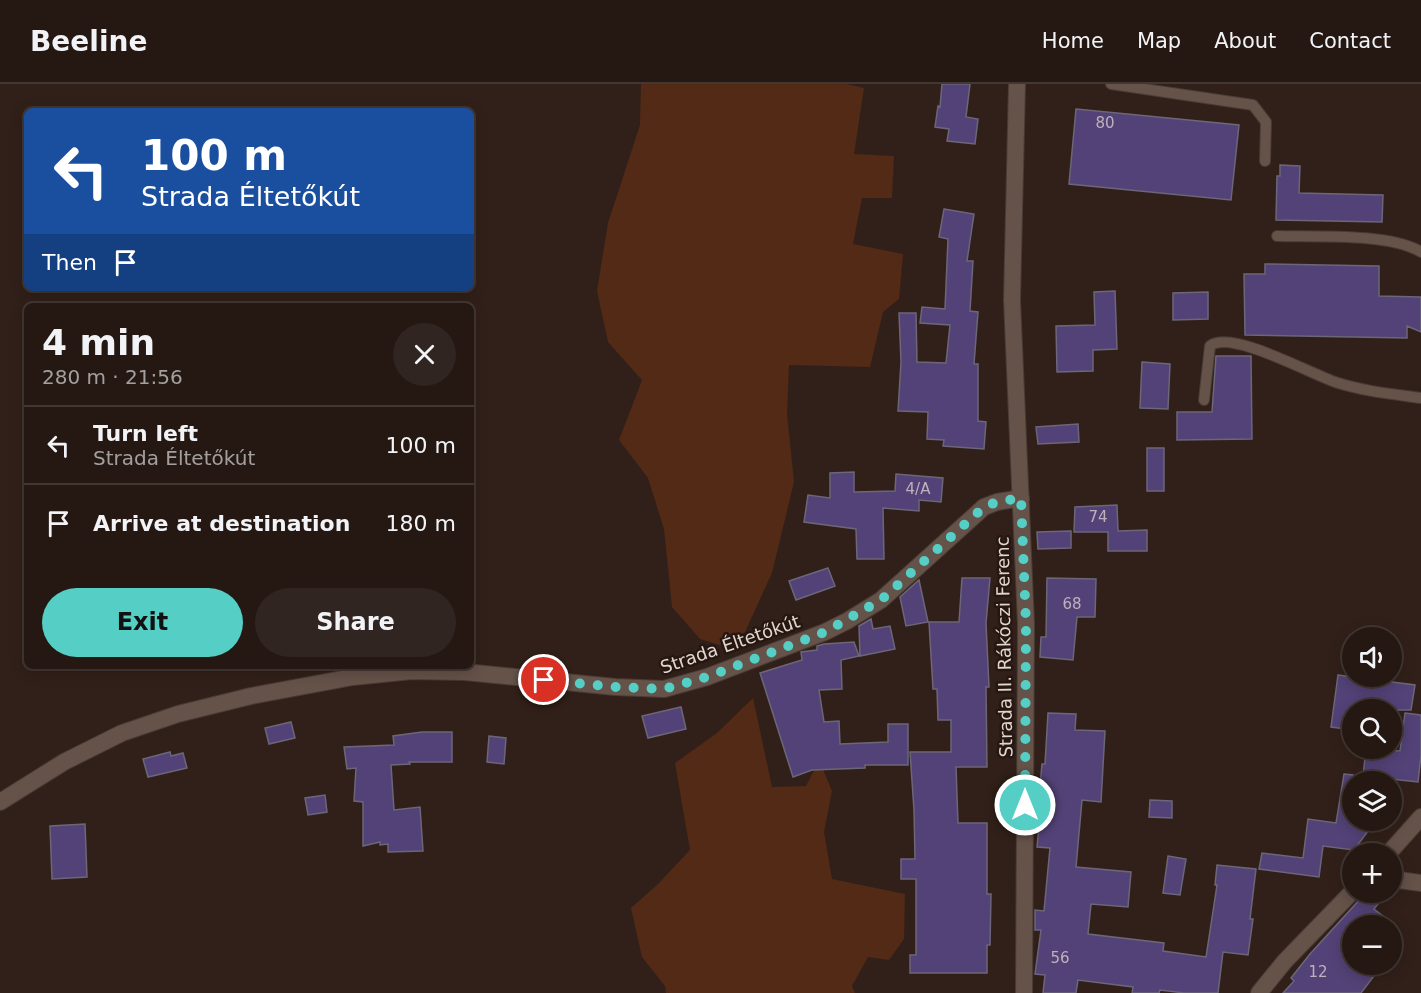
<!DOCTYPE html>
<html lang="en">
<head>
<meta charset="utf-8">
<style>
  body { margin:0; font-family:"DejaVu Sans",sans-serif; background:#312521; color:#f1f3f6; height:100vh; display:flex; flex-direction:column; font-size:22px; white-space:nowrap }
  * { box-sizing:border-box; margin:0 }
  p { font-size:20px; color:#a3a0a0 }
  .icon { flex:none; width:33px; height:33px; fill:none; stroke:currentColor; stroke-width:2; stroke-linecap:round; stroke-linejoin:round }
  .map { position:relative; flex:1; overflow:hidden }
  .panel { position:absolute; left:24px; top:219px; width:450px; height:366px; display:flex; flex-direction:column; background:#251813; border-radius:9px; box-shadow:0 3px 15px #0003,0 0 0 2px #423733 }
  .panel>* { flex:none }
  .hud { position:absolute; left:24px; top:24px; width:450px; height:183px; border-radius:9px; box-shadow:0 3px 15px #0003,0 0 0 2px #423733; background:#1a4fa0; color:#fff; overflow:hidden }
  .tools { position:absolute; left:1342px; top:543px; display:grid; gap:12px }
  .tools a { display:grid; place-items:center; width:60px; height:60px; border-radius:50%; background:#251813; box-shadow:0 3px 15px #0003,0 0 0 2px #423733; font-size:30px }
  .pin { position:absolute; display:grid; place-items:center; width:51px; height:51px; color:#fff; margin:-26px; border:3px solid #fff; border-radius:50%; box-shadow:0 2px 6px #0007 }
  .me { position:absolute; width:66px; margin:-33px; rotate:0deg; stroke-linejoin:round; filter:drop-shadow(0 0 4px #0008) }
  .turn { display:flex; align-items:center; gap:21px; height:126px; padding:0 18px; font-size:27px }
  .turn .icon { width:78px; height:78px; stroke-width:2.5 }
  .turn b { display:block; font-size:42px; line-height:51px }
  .then { display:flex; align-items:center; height:57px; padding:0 18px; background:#0003; gap:12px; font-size:22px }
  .round { display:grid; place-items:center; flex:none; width:63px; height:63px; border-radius:32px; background:#312521 }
  .summary { display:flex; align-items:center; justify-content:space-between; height:102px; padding:0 18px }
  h1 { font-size:36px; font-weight:600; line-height:45px }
  .action { display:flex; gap:12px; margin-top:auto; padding:12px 18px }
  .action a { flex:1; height:69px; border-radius:36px; background:#55cec5; color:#111; font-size:24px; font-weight:600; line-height:69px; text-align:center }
  .action a+a { background:#312521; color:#f1f3f6 }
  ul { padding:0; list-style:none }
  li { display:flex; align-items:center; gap:18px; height:78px; padding:0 18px; border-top:2px solid #423733 }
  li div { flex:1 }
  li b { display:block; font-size:22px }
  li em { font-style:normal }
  header { display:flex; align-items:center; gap:36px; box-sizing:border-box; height:84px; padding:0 30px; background:#251813; border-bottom:2px solid #423733 }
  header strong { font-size:28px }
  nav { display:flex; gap:33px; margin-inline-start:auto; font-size:21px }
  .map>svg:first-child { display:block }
  .green { fill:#522a15 }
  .building { fill:#534277; stroke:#6b6678; stroke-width:1.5 }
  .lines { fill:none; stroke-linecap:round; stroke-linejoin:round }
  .service-casing { stroke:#483b35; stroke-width:12 }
  .minor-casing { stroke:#483b35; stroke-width:18 }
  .secondary-casing { stroke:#483b35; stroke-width:18 }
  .service { stroke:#655249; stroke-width:10 }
  .minor { stroke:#655249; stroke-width:16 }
  .secondary { stroke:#655249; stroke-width:16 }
  .route { stroke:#55cec5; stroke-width:10; stroke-dasharray:0 18 }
  .labels { text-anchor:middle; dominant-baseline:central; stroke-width:5; stroke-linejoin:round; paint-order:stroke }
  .number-label { font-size:15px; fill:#beb1ba }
  .street-label { font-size:18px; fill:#e2d6d1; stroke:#261710 }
</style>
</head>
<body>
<header>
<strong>Beeline</strong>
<nav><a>Home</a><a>Map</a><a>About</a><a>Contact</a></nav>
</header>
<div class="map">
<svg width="1421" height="909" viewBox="0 0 1421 909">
  <rect width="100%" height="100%" fill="#312019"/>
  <path class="green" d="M 641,0 L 846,0 L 864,4 L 854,70 L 894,72 L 892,114 L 862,114 L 853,160 L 903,170 L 899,215 L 883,228 L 870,283 L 789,281 L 787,330 L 794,398 L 772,489 L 745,548 L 720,561 L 700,555 L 672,523 L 664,445 L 648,394 L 619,356 L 642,296 L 608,258 L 597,207 L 608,139 L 640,41 Z
    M 753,614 L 772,703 L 806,702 L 819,676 L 832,707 L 824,748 L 832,795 L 905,810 L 904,855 L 889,876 L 868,873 L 852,902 L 855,909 L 666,909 L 665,902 L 642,873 L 631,824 L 657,801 L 690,766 L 675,679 L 717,649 Z"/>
  <path class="building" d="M 942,0 L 970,0 L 966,33 L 978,35 L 975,60 L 947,57 L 949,45 L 935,43 L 938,22 L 940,23 Z
    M 1076,25 L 1239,41 L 1231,116 L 1069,100 Z
    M 1280,81 L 1300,82 L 1299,109 L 1383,111 L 1382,138 L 1276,136 L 1277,92 L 1280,92 Z
    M 944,125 L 974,130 L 967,177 L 973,177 L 970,227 L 978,228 L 974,280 L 978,280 L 978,337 L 986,338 L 984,365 L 943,362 L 944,356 L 927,355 L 928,328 L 898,327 L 901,278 L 899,229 L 916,229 L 917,278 L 946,279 L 950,241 L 920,239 L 922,223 L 945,225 L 948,155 L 939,153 Z
    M 1265,180 L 1379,182 L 1379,212 L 1421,213 L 1421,248 L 1407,242 L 1407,254 L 1245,251 L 1244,190 L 1265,190 Z
    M 1115,207 L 1117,265 L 1093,266 L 1093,287 L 1057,288 L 1056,242 L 1095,241 L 1094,208 Z
    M 1208,208 L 1208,235 L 1173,236 L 1173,209 Z
    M 1216,272 L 1251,272 L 1252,355 L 1177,356 L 1177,328 L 1212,328 Z
    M 1142,278 L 1170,280 L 1168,325 L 1140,324 Z
    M 1078,340 L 1079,358 L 1038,360 L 1036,343 Z
    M 1147,364 L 1164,364 L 1164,407 L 1147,407 Z
    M 854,388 L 854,408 L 895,407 L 896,390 L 943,394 L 941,418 L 919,416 L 919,427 L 883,424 L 884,475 L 857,475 L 856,445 L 804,438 L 808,411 L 830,414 L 830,389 Z
    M 1117,421 L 1118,447 L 1147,446 L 1147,467 L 1108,467 L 1108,448 L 1074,448 L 1075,423 Z
    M 1071,447 L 1071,464 L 1038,465 L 1037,448 Z
    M 828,484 L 835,502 L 796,516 L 789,497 Z
    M 962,494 L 990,494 L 986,539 L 989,603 L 986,603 L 987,683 L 956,683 L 958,739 L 987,739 L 987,810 L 991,810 L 990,861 L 987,861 L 987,889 L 910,889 L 910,871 L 916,871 L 916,795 L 901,795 L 901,775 L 915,775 L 914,726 L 910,668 L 951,668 L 951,636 L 938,636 L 937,605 L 933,605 L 929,538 L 959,538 Z
    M 1047,494 L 1096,495 L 1095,533 L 1077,533 L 1073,576 L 1040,573 L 1041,553 L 1046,553 Z
    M 919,496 L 928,538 L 906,542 L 900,513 Z
    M 871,535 L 873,545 L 890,542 L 895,565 L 860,572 L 859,542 Z
    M 854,558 L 859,572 L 841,576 L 842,605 L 819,606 L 824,638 L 839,637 L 840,660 L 888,658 L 888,640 L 908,640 L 908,681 L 865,681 L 865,684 L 812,686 L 793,693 L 760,589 L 802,576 L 801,568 L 817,566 L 817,562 L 824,560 Z
    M 1338,591 L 1415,601 L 1411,626 L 1353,626 L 1353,646 L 1331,643 Z
    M 681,623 L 686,645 L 648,654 L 642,632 Z
    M 1048,629 L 1076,630 L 1075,646 L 1105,647 L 1101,718 L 1082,716 L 1076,783 L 1131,788 L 1128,823 L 1091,820 L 1088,850 L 1164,859 L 1163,867 L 1206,873 L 1217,801 L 1215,801 L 1217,781 L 1256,785 L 1250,835 L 1253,835 L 1248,871 L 1223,868 L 1218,909 L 1184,909 L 1160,906 L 1159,909 L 1132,909 L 1133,903 L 1078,896 L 1076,909 L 1043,909 L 1045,891 L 1035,890 L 1041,846 L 1035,846 L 1035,826 L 1044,827 L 1050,764 L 1037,763 L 1042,712 L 1039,712 L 1042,680 L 1045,680 Z
    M 1405,629 L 1421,631 L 1421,671 L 1418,698 L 1363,692 L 1366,664 L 1400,667 Z
    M 291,638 L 295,654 L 269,660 L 265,644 Z
    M 422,648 L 452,648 L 452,678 L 409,678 L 410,680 L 391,681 L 394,726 L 420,723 L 423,767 L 388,768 L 388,760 L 380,761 L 380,758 L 363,762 L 363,718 L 354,717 L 356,684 L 347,685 L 344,663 L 394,661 L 393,652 Z
    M 489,652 L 506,654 L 504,680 L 487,678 Z
    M 170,668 L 171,672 L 183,669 L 187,684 L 148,693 L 143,675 Z
    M 1344,690 L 1353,691 L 1353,741 L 1371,743 L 1354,766 L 1323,762 L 1319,793 L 1259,785 L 1262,769 L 1303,774 L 1308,735 L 1336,739 Z
    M 325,711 L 327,728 L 308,731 L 305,714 Z
    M 1150,716 L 1172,717 L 1172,734 L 1149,733 Z
    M 85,740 L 87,793 L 52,795 L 50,742 Z
    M 1168,772 L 1186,775 L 1180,811 L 1163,809 Z
    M 1363,808 L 1387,808 L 1374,825 L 1396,842 L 1353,842 L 1353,880 L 1383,880 L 1361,909 L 1283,909 L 1294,897 L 1291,894 L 1310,870 L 1361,814 Z"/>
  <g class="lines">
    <g class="service-casing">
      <path id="service" d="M 1111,0 L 1253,21 L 1266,38 L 1265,77
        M 1277,152 C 1316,153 1390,149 1421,168
        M 1204,316 L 1210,262 C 1230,245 1311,290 1335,298 C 1362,307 1393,310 1421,314"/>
    </g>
    <g class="minor-casing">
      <path id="minor" d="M 0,718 L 64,678 L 122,649 L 178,630 L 251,612 L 353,593 L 412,587 L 465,588 L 615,603 L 664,605 L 707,593 L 825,548 L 847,537 L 881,516 L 984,423 L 997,418 L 1021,414
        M 1388,770 L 1421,733
        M 1392,795 L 1421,799
        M 1259,909 L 1285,877 L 1353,807"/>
    </g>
    <g class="secondary-casing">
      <path id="secondary" d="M 1017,0 L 1012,216 L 1026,540 L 1024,909"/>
    </g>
    <use href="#service" class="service"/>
    <use href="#minor" class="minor"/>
    <use href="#secondary" class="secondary"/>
  </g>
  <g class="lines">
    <path class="route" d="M 544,596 L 615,603 L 664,605 L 707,593 L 825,548 L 881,516 L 984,423 L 997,418 L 1021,414 L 1026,540 L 1025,721"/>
  </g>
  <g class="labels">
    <g class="number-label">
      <text x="1105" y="39">80</text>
      <text x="918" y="405">4/A</text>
      <text x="1098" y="433">74</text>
      <text x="1072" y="520">68</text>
      <text x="1060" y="874">56</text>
      <text x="1318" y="888">12</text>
    </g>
    <g class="street-label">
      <text transform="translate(730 560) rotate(-19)">Strada Éltetőkút</text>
      <text transform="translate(1004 563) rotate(-91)">Strada II. Rákóczi Ferenc</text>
    </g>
  </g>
</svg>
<div class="tools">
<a><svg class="icon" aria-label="sound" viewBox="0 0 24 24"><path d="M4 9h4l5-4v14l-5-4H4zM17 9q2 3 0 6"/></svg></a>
<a><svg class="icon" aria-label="search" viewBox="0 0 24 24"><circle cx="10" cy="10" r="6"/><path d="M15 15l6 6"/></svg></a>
<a><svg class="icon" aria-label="layers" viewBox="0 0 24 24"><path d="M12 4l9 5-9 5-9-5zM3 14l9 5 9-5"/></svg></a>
<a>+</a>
<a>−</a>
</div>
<div class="pin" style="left:544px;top:596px;background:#d93025"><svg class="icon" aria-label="arrive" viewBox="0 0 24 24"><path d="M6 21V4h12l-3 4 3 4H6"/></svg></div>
<svg class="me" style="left:1025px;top:721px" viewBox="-20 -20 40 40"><circle r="17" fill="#55cec5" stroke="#fff" stroke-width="3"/><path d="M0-11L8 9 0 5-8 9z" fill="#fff"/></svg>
<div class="hud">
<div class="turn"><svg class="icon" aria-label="left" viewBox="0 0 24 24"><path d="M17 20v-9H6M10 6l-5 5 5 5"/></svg><div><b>100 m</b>Strada Éltetőkút</div></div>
<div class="then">Then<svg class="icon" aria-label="arrive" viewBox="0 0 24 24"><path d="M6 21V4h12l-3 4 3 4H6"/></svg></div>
</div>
<section class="panel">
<div class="summary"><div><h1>4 min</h1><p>280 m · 21:56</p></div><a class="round"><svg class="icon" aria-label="close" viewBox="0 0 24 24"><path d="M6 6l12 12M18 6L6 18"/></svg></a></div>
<ul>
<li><svg class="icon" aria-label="left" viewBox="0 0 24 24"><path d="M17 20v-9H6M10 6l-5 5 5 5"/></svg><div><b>Turn left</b><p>Strada Éltetőkút</p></div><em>100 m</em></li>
<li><svg class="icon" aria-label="arrive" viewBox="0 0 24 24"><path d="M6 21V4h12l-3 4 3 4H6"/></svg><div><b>Arrive at destination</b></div><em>180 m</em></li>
</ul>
<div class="action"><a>Exit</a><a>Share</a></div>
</section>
</div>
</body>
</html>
